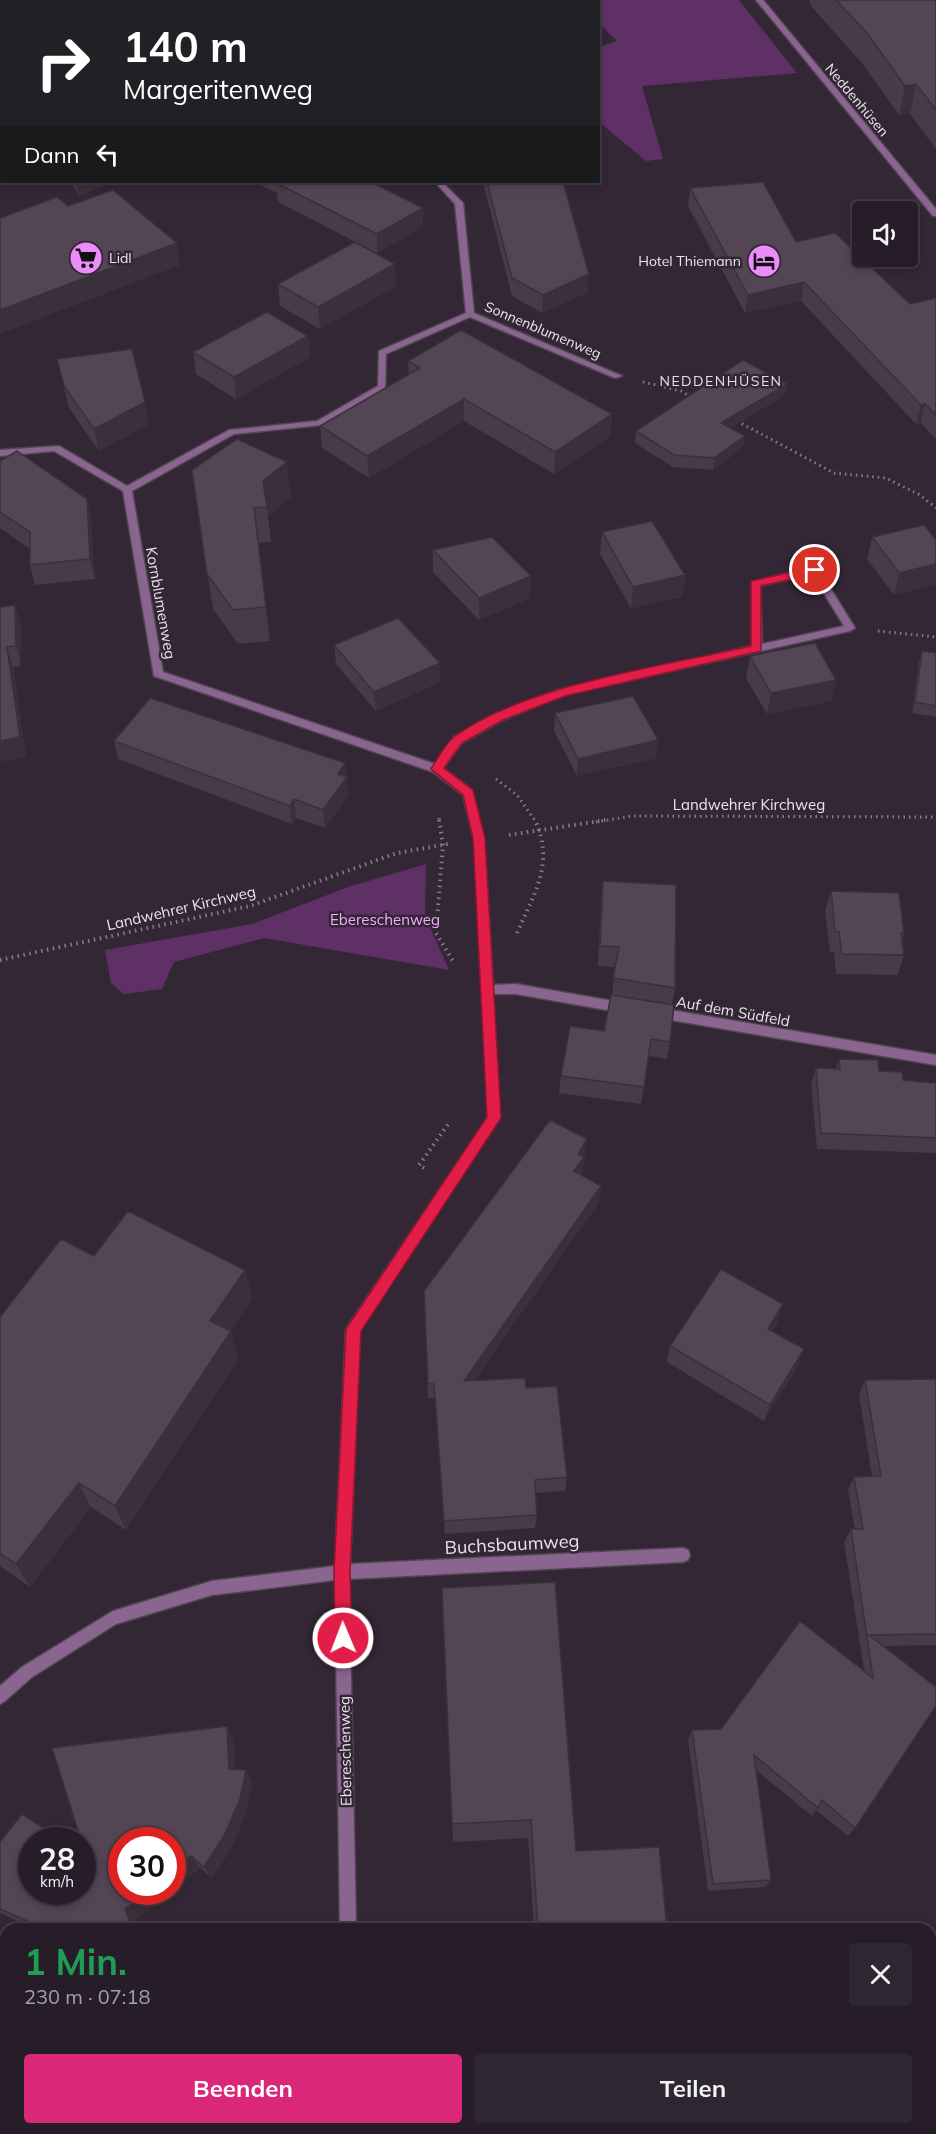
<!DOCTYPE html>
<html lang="de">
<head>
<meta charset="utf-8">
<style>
  body { margin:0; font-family:Mulish,sans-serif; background:#2e2630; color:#f1f3f6; height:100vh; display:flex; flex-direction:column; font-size:22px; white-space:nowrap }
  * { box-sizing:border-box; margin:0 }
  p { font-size:20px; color:#a4a2a8 }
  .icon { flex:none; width:33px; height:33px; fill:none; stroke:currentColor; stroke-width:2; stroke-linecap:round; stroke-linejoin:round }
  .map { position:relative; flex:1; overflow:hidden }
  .sheet { position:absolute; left:0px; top:1923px; width:936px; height:212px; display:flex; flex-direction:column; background:#261d28; border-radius:18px 18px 0 0; box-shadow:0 3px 9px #0003,0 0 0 2px #423b45 }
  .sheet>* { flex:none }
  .guide { position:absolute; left:0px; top:0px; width:600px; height:183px; box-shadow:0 3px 9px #0003,0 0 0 2px #423b45; background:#202124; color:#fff; overflow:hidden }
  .buttons { position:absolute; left:852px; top:201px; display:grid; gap:12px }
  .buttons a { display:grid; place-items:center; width:66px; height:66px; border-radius:6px; background:#261d28; box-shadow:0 3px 9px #0003,0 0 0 2px #423b45; font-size:30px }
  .speed { position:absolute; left:18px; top:1827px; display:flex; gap:12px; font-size:30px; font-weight:700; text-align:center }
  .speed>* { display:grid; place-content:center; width:78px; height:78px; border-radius:50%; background:#261d28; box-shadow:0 3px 9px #0003,0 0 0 2px #423b45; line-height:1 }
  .speed small { font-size:15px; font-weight:400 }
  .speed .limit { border:9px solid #d22; background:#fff; color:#111 }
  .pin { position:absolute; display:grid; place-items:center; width:51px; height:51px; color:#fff; margin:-26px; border:3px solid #fff; border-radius:50%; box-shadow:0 2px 6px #0007 }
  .me { position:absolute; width:66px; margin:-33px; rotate:359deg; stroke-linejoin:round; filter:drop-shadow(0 0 4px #0008) }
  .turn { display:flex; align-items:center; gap:21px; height:126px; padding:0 24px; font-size:27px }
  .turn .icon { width:78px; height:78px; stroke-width:2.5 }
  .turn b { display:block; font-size:42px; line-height:51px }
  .then { display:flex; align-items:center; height:57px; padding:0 24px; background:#0003; gap:12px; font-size:22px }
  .round { display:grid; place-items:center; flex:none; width:63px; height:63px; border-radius:6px; background:#2e2630 }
  .overview { display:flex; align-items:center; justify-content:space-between; height:102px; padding:0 24px }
  h1 { font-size:36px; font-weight:700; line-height:45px; color:#1e9e55 }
  .primary-button { display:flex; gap:12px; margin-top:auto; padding:12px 24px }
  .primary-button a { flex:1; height:69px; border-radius:6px; background:#db2777; color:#fff; font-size:24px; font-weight:700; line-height:69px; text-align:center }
  .primary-button a+a { background:#2e2630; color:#f1f3f6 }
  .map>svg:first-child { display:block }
  .green { fill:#5e3065 }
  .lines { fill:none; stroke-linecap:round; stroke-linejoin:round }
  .street-casing { stroke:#514552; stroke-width:3 }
  .secondary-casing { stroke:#514552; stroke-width:3 }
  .path-far2 { stroke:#877d88; stroke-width:3; stroke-dasharray:1.5 4; stroke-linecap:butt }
  .path-far1 { stroke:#877d88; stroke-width:4; stroke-dasharray:1.5 4.5; stroke-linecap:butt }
  .path { stroke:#877d88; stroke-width:4.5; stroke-dasharray:2 6; stroke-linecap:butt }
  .street { fill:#8a658f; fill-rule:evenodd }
  .secondary { fill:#bf85c7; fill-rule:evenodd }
  .wall { fill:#473b48 }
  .shaded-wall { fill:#3a303b }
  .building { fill:#534554; stroke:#3a303b; stroke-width:1.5 }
  .route { fill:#e11d48; stroke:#92132f; stroke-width:1.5 }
  .labels { text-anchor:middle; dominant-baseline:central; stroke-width:5; stroke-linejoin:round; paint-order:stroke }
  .far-street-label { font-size:14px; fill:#ece4ed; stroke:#332735 }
  .far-poi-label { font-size:14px; fill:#ece4ed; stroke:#332735; text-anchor:start }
  .far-neighbourhood-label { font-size:14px; letter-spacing:1.5px; fill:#eadaec; stroke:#332735 }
  .street-label { font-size:15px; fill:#ece4ed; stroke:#332735 }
  .park-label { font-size:15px; fill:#f5abff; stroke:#332735 }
  .near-street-label { font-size:18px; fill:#ece4ed; stroke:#332735 }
</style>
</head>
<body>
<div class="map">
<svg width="936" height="2134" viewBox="0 0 936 2134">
  <rect width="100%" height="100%" fill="#332735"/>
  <path class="green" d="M 580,0 L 739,0 L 797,73 L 642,86 L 663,159 L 646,161 L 599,122 L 599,47 L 617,41 L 599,23 L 598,2 Z
    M 426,864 L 425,916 L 449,970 L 264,938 L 174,962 L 162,989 L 124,994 L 111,983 L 105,950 L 252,924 L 348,887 Z"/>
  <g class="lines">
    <g class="street-casing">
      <path id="street" d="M 214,0 L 220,0 L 213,2 Z
        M 756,0 L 763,0 L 936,209 L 936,216 L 933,216 Z
        M 435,182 L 442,182 L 463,203 L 474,313 L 622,376 L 615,378 L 470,317 L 386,354 L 385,389 L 322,425 L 234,434 L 132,491 L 163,672 L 435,764 L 454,737 L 495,714 L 558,690 L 752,646 L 752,582 L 815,567 L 818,568 L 855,628 L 850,631 L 564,695 L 503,720 L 462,743 L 443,768 L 472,790 L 484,839 L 493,985 L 516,984 L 624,1003 L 628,1005 L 630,1008 L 628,1011 L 624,1013 L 516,994 L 493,994 L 500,1118 L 360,1330 L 350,1564 L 683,1548 L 688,1550 L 690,1555 L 688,1560 L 683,1562 L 349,1579 L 356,1929 L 340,1929 L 335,1580 L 212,1595 L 116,1624 L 32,1677 L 5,1701 L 0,1704 L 0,1686 L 22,1667 L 113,1611 L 212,1581 L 335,1566 L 346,1329 L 488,1117 L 474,839 L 463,795 L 433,772 L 154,676 L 123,491 L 54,451 L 0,456 L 0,450 L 59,446 L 127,486 L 229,430 L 317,421 L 378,386 L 379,351 L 466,313 L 455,204 ZM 812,574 L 844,626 L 762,644 L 760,586 Z
        M 659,1008 L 936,1055 L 936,1065 L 659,1018 L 655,1016 L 653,1013 L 655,1010 Z
        M 339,2128 L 357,2128 L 357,2134 L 339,2134 Z"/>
    </g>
    <g class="secondary-casing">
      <path id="secondary" d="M 106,0 L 112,0 L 112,2 L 106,2 Z
        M 0,158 L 2,158 L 0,163 Z"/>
    </g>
    <path class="path-far2" d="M 643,382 L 681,391 L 693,398
      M 737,421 L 834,473 L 886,478 L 920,495 L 936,508
      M 878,631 L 936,637
      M 496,779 L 517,795 L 536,822
      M 439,818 L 440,822
      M 596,822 L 632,816 L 936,817"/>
    <path class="path-far1" d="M 439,820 L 443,845 L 436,933 L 453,961
      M 509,835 L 606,820
      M 517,933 C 534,894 555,863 535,820
      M 0,960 L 250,906 L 397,853 L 448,844
      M 424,1168 L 419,1165 L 449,1123"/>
    <path class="path" d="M 0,2048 L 6,2049"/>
    <use href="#street" class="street"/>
    <use href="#secondary" class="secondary"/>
  </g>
  <path class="wall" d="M 809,0 L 936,0 L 936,149 L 910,114 L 899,115 L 862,63 L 811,6 Z
    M 71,182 L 110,182 L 79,196 Z
    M 254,182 L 371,182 L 423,208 L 423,227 L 377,253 L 278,202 L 277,193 Z
    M 483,182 L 563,182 L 588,292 L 542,313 L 512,296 Z
    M 690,188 L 796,242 L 910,304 L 936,298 L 936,439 L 921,423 L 916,424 L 801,301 L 745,313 L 688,206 Z
    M 278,284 L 396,286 L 320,329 L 280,306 Z
    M 308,336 L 310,357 L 236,399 L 196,374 L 193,352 Z
    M 57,359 L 149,424 L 99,451 L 69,408 Z
    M 408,361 L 612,414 L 610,436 L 554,474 L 464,421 L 369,478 L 322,448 L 320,426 L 409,375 Z
    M 785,395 L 730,428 L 743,447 L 713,470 L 673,467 L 635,443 L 636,431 Z
    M 0,461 L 91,519 L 95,579 L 35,585 L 30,565 L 30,549 L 0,528 Z
    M 192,470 L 291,497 L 268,516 L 271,542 L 258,543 L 270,641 L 238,644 L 213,609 Z
    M 924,525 L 894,595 L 867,559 L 872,537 Z
    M 602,532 L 685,575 L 682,597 L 631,608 L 600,554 Z
    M 433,550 L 531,576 L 530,598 L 479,620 L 433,572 Z
    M 0,607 L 21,624 L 21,666 L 13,667 L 26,757 L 0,761 Z
    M 334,645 L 440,682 L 376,711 L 336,664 Z
    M 922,651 L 936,653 L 936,717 L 912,713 L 919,662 Z
    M 750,656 L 836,680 L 831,701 L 767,714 L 746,678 Z
    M 555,713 L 656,758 L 577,776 L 554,731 Z
    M 114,741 L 345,763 L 348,795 L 325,828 L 296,818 L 292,824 L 118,759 Z
    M 603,881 L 675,988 L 672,1005 L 670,1042 L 667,1059 L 649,1056 L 641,1104 L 559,1093 L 561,1076 L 604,1031 L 612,995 L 615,967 L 598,966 L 601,901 Z
    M 831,891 L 904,933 L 902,940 L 904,955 L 898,975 L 836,974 L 834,952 L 830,952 L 825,911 Z
    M 839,1059 L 879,1071 L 903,1080 L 936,1083 L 936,1153 L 817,1149 L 811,1083 L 816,1068 L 836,1069 Z
    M 585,1156 L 584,1159 L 582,1173 L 581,1175 L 599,1202 L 474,1381 L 526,1388 L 567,1477 L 565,1491 L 536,1493 L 537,1515 L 535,1528 L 445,1534 L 435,1398 L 428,1398 L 424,1291 Z
    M 94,1256 L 245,1270 L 252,1298 L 230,1331 L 231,1331 L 238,1359 L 126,1530 L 91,1507 L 30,1587 L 0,1566 L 0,1317 Z
    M 778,1321 L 772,1331 L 798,1366 L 764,1421 L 667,1362 L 670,1346 Z
    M 936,1379 L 936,1645 L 883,1646 L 855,1828 L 848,1836 L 816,1810 L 812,1816 L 756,1770 L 771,1880 L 765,1887 L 708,1891 L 688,1740 L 692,1730 L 721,1729 L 864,1670 L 844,1542 L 851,1529 L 855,1529 L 848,1490 L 854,1477 L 872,1476 L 859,1394 L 865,1380 Z
    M 442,1588 L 576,1851 L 667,1929 L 534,1929 L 528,1838 L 453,1842 Z
    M 227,1726 L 234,1741 L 235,1769 L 246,1770 L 252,1784 L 246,1812 L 232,1847 L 212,1878 L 200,1868 L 172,1890 L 172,1840 L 136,1920 L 33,1928 L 0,1913 L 0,1842 L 86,1857 Z
    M 547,2128 L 688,2128 L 689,2134 L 547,2134 Z
    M 867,2128 L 930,2128 L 936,2134 L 868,2134 Z"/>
  <path class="shaded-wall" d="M 916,84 L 910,114 L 899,115 L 905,86 Z
    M 0,113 L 2,120 L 2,135 L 0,136 Z
    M 76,182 L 110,182 L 79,196 Z
    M 423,208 L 423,227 L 377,253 L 377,234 Z
    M 177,243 L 180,265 L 0,334 L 0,310 Z
    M 395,264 L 396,286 L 320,329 L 318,307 Z
    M 589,274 L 588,292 L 542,313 L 543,295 Z
    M 804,282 L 801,301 L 745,313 L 748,295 Z
    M 308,336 L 310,357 L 236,399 L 234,377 Z
    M 787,384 L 785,395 L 719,434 L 721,423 Z
    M 464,399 L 464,421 L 369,478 L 367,456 Z
    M 145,402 L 149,424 L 99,451 L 94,429 Z
    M 925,404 L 921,423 L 916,424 L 921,405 Z
    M 612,414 L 610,436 L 554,474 L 555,452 Z
    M 745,436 L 743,447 L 713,470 L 714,458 Z
    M 287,462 L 291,497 L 268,516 L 263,481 Z
    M 87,499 L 91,519 L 95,579 L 90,559 Z
    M 936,564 L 936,585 L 894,595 L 899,573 Z
    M 685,575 L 682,597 L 631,608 L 633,587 Z
    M 531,576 L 530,598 L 479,620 L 479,598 Z
    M 15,605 L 21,624 L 21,666 L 16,646 Z
    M 7,647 L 13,667 L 26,757 L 0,761 L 0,741 Z
    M 440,663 L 440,682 L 376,711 L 374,692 Z
    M 836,680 L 831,701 L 767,714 L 771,693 Z
    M 658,740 L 656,758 L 577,776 L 578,759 Z
    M 345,763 L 348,795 L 325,828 L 323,810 L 338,774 Z
    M 294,799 L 296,818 L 292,824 L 290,806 Z
    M 587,1139 L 582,1173 L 572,1188 L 574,1171 L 578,1154 Z
    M 601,1186 L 599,1202 L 464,1396 L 464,1381 Z
    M 245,1270 L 252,1298 L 218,1349 L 210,1321 Z
    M 783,1304 L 778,1321 L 763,1345 L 768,1329 Z
    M 231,1331 L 238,1359 L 126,1530 L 115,1506 Z
    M 804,1349 L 798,1366 L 764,1421 L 770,1405 Z
    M 79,1483 L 91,1507 L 30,1587 L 16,1564 Z
    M 227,1726 L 234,1741 L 236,1783 L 229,1769 Z
    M 246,1770 L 252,1784 L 246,1812 L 232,1847 L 212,1878 L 204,1867 Z
    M 191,1856 L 200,1868 L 172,1890 L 172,1872 Z
    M 148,1892 L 171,1892 L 136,1920 L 139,1929 L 132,1929 L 125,1909 Z"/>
  <path class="building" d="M 836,0 L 936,0 L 936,110 L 916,84 L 905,86 L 867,33 Z
    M 278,182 L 371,182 L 423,208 L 377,234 L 276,183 Z
    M 487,182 L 563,182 L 589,274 L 543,295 L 512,278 Z
    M 763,182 L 796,242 L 835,233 L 910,304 L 936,298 L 936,415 L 925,404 L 921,405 L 804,282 L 748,295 L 690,188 Z
    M 113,190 L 177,243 L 0,310 L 0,218 L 57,197 L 68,206 Z
    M 355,242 L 395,264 L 318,307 L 278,284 Z
    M 267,312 L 308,336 L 234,377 L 193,352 Z
    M 461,330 L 612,414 L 555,452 L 464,399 L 367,456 L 320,426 L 420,368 L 408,361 Z
    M 132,349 L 145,402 L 94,429 L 64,386 L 57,359 Z
    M 743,360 L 787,384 L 721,423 L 745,436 L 714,458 L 674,455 L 636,431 Z
    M 237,439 L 287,462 L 263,481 L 267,507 L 254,508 L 266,607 L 233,610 L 207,574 L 192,470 Z
    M 17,451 L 87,499 L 90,559 L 30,565 L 30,532 L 0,512 L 0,461 Z
    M 652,521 L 685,575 L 633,587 L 602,532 Z
    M 924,525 L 936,540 L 936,564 L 899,573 L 872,537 Z
    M 492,537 L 531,576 L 479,598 L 433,550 Z
    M 15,605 L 16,646 L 7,647 L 20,737 L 0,741 L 0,607 Z
    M 398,618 L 440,663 L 374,692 L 334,645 Z
    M 815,643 L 836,680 L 771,693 L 750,656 Z
    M 922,651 L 936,653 L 936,706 L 915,702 Z
    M 633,696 L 658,740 L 578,759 L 555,713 Z
    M 150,698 L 345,763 L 338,774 L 347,777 L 323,810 L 294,799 L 290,806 L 114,741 Z
    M 603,881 L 676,885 L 675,988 L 613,978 L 619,947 L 600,946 Z
    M 831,891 L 899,893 L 904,933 L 901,933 L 904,955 L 842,954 L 839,932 L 835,932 Z
    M 611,995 L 674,1005 L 670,1042 L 651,1039 L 644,1087 L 561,1076 L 570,1026 L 604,1031 Z
    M 839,1059 L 878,1060 L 879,1071 L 902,1072 L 903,1080 L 936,1083 L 936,1138 L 821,1133 L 816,1068 L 840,1069 Z
    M 550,1120 L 587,1139 L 578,1154 L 584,1157 L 574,1171 L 601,1186 L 464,1381 L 525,1378 L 526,1388 L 557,1386 L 567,1477 L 535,1480 L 537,1515 L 444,1521 L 434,1384 L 428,1384 L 424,1291 Z
    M 128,1211 L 245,1270 L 210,1321 L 231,1331 L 115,1506 L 79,1483 L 16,1564 L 0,1554 L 0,1317 L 61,1239 L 94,1256 Z
    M 721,1269 L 783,1304 L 768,1329 L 804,1349 L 770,1405 L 670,1346 Z
    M 936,1379 L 936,1634 L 869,1635 L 936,1687 L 936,1706 L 855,1828 L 822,1800 L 818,1808 L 754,1755 L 771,1880 L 713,1884 L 692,1730 L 721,1729 L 800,1621 L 873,1678 L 851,1529 L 863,1529 L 854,1477 L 881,1476 L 865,1380 Z
    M 555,1582 L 576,1851 L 659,1847 L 667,1929 L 538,1929 L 531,1820 L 452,1824 L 442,1588 Z
    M 227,1726 L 229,1769 L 246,1770 L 240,1799 L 225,1834 L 204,1867 L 191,1856 L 172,1872 L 172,1840 L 122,1840 L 122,1892 L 148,1892 L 125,1909 L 132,1929 L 33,1929 L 34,1924 L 0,1909 L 0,1842 L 22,1814 L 62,1840 L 32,1840 L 32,1892 L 82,1892 L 82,1855 L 86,1857 L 82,1845 L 82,1840 L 81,1840 L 52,1748 Z
    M 936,2035 L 936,2134 L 878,2134 L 877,2128 L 930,2128 L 930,2036 Z
    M 0,2120 L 6,2122 L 6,2128 L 27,2128 L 44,2134 L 0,2134 Z
    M 551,2128 L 688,2128 L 689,2134 L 551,2134 Z"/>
  <path class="route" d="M 815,567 L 819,568 L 819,573 L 761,586 L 761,651 L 565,696 L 503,720 L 462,743 L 444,768 L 473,790 L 485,838 L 501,1118 L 361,1331 L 350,1572 L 352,1638 L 349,1644 L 343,1646 L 337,1644 L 335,1638 L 334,1572 L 346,1329 L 487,1117 L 473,838 L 463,795 L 431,769 C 437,759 446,743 455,736 C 528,684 663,666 751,646 L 751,581 Z"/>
  <defs>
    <g id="supermarket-disc" transform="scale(1.725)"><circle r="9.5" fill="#ec8cfa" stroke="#332735"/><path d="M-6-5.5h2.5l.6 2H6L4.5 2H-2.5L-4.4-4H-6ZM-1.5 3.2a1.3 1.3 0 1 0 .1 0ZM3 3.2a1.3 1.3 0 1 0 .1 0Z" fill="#111"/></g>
    <g id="hotel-disc" transform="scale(1.725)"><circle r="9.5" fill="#ec8cfa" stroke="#332735"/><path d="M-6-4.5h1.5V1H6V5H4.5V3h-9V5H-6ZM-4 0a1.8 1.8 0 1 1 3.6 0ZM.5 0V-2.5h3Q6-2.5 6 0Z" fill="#111"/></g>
  </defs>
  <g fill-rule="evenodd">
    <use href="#supermarket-disc" x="86" y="258"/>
    <use href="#hotel-disc" x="764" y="261"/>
  </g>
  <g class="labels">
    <g class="far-street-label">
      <text transform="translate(857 100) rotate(50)">Neddenhüsen</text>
      <text transform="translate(543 330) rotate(23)">Sonnenblumenweg</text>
    </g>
    <g class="far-poi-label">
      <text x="109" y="258">Lidl</text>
      <text x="741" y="261" text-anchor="end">Hotel Thiemann</text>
    </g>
    <g class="far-neighbourhood-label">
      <text x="721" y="381">NEDDENHÜSEN</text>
    </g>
    <g class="street-label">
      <text transform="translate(161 603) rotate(80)">Kornblumenweg</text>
      <text x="749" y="804">Landwehrer Kirchweg</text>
      <text transform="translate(181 908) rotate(-13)">Landwehrer Kirchweg</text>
      <text transform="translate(733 1011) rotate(10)">Auf dem Südfeld</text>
      <text transform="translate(345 1751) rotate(-91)">Ebereschenweg</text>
    </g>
    <g class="park-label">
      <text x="385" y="919">Ebereschenweg</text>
    </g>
    <g class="near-street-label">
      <text transform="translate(512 1544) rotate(-3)">Buchsbaumweg</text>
    </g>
  </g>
</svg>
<div class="buttons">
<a><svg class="icon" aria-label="sound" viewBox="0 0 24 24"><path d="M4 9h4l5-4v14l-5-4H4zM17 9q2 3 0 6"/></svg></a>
</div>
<div class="speed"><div>28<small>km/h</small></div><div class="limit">30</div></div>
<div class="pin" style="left:815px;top:570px;background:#d93025"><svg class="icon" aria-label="arrive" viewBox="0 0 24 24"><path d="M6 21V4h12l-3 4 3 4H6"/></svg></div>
<svg class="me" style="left:343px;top:1638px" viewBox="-20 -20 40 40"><circle r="17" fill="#e11d48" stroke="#fff" stroke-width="3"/><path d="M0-11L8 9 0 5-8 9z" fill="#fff"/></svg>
<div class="guide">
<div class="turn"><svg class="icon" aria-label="right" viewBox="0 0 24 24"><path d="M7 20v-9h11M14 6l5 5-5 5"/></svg><div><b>140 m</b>Margeritenweg</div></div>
<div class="then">Dann<svg class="icon" aria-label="left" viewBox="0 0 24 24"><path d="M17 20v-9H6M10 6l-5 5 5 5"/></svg></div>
</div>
<section class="sheet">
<div class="overview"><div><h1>1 Min.</h1><p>230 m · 07:18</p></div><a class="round"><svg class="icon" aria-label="close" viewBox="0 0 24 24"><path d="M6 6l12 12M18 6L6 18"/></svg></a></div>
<div class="primary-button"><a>Beenden</a><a>Teilen</a></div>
</section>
</div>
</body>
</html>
